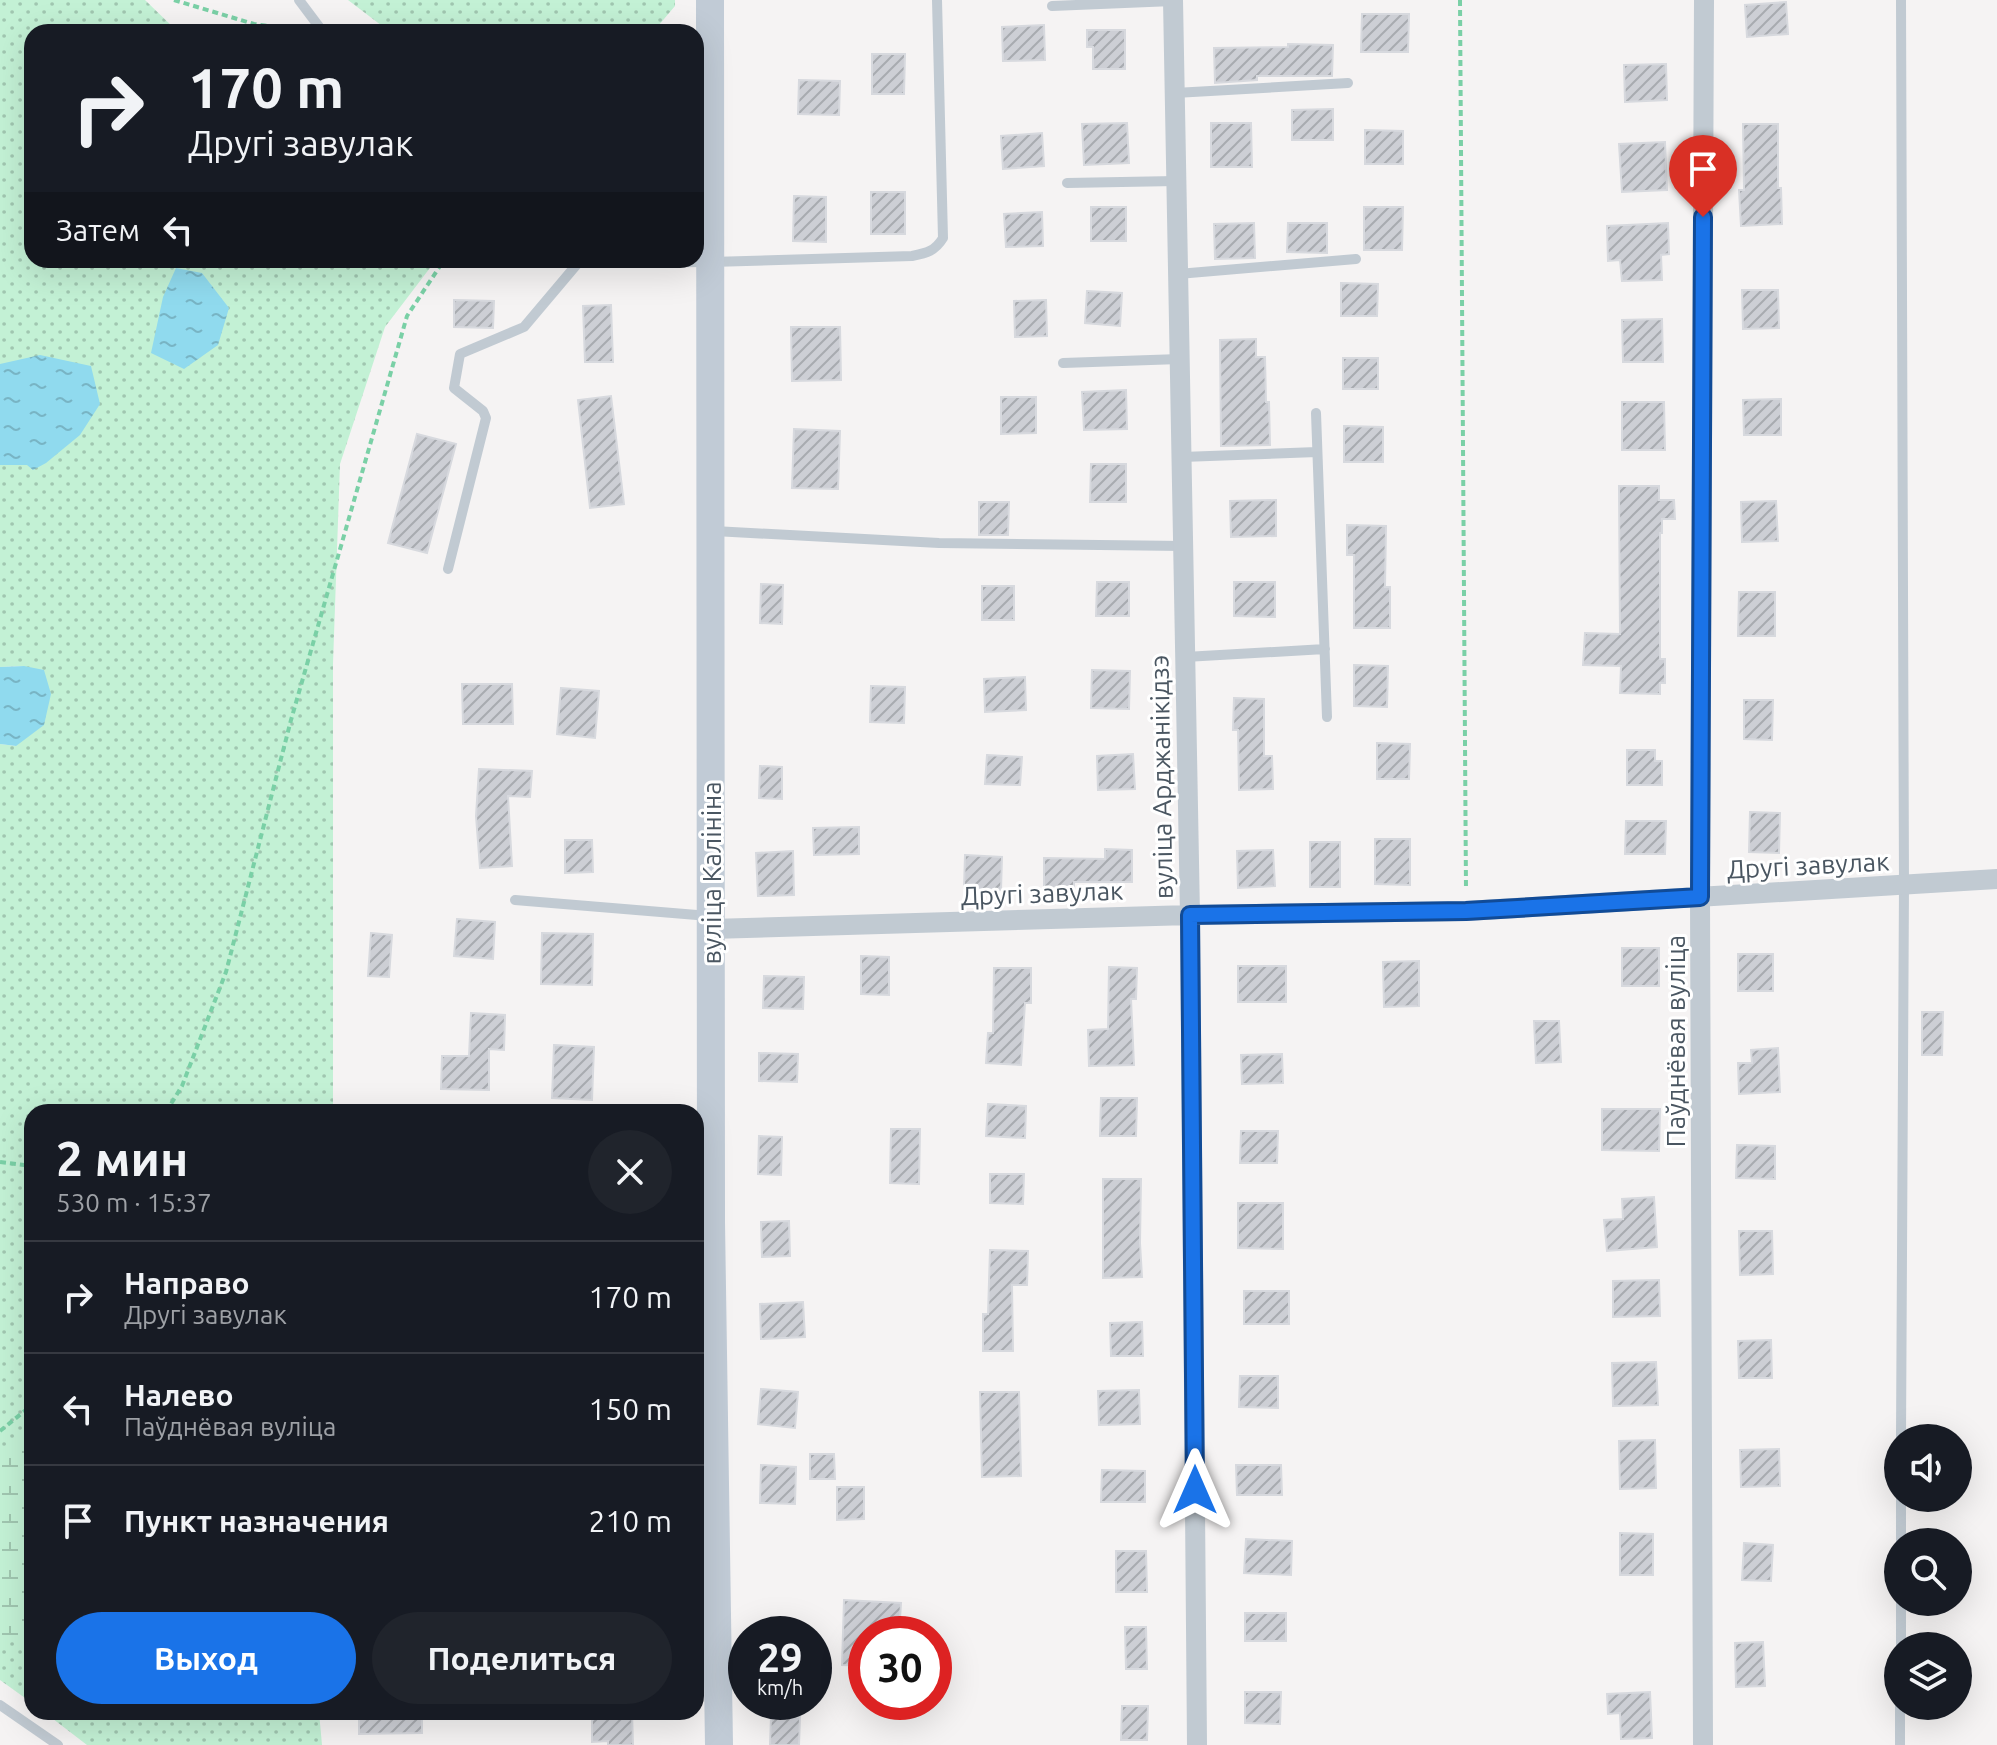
<!DOCTYPE html>
<html lang="ru">
<head>
<meta charset="utf-8">
<style>
  body { margin:0; font-family:Ubuntu,sans-serif; background:#20242c; color:#f1f3f6; height:100vh; display:flex; flex-direction:column; font-size:30px; white-space:nowrap }
  * { box-sizing:border-box; margin:0 }
  p { font-size:26px; color:#9ea1a6 }
  .icon { flex:none; width:44px; height:44px; fill:none; stroke:currentColor; stroke-width:2; stroke-linecap:round; stroke-linejoin:round }
  .map { position:relative; flex:1; overflow:hidden }
  .details { position:absolute; left:24px; top:1104px; width:680px; height:616px; display:flex; flex-direction:column; background:#171b24; border-radius:24px; box-shadow:0 8px 32px #0002 }
  .details>* { flex:none }
  .guide { position:absolute; left:24px; top:24px; width:680px; height:244px; border-radius:24px; box-shadow:0 8px 32px #0002; background:#171b24; color:#f1f3f6; overflow:hidden }
  .buttons { position:absolute; left:1884px; top:1424px; display:grid; gap:16px }
  .buttons a { display:grid; place-items:center; width:88px; height:88px; border-radius:50%; background:#171b24; box-shadow:0 8px 32px #0002; font-size:40px }
  .speed { position:absolute; left:728px; top:1616px; display:flex; gap:16px; font-size:40px; font-weight:700; text-align:center }
  .speed>* { display:grid; place-content:center; width:104px; height:104px; border-radius:50%; background:#171b24; box-shadow:0 8px 32px #0002; line-height:1 }
  .speed small { font-size:20px; font-weight:400 }
  .speed .limit { border:12px solid #d22; background:#fff; color:#111 }
  .pin { position:absolute; display:grid; place-items:center; width:68px; height:68px; color:#fff; margin:-82px -34px; border-radius:50% 50% 50% 0; rotate:-45deg; box-shadow:0 0 8px #0007 }
  .pin .icon { rotate:45deg }
  .me { position:absolute; width:88px; margin:-44px; rotate:0deg; stroke-linejoin:round; filter:drop-shadow(0 0 6px #0008) }
  .turn { display:flex; align-items:center; gap:28px; height:168px; padding:0 32px; font-size:36px }
  .turn .icon { width:104px; height:104px; stroke-width:2.5 }
  .turn b { display:block; font-size:56px; line-height:68px }
  .then { display:flex; align-items:center; height:76px; padding:0 32px; background:#0003; gap:16px; font-size:30px }
  .round { display:grid; place-items:center; flex:none; width:84px; height:84px; border-radius:42px; background:#20242c }
  .summary { display:flex; align-items:center; justify-content:space-between; height:136px; padding:0 32px }
  h1 { font-size:48px; font-weight:700; line-height:60px }
  .cta { display:flex; gap:16px; margin-top:auto; padding:16px 32px }
  .cta a { flex:1; height:92px; border-radius:48px; background:#1a73e8; color:#fff; font-size:32px; font-weight:700; line-height:92px; text-align:center }
  .cta a+a { background:#20242c; color:#f1f3f6 }
  ul { padding:0; list-style:none }
  li { display:flex; align-items:center; gap:24px; height:112px; padding:0 32px; border-top:2px solid #363941 }
  li div { flex:1 }
  li b { display:block; font-size:30px }
  li em { font-style:normal }
  .map>svg:first-child { display:block }
  .grass { fill:url(#grass-dots) }
  .wetland { fill:url(#wetland-marsh) }
  .water { fill:url(#water-ripples) }
  .building { fill:url(#building-hatch); stroke:#d7d9de; stroke-width:2 }
  .lines { fill:none; stroke-linecap:round; stroke-linejoin:round }
  .path { stroke:#7ad0a6; stroke-width:4; stroke-dasharray:6 4; stroke-linecap:butt }
  .lane { stroke:#c1cad2; stroke-width:10 }
  .street { stroke:#c1cad2; stroke-width:20 }
  .secondary { stroke:#c1cbd6; stroke-width:28 }
  .route-casing { stroke:#114b97; stroke-width:20 }
  .route { stroke:#1a73e8; stroke-width:14 }
  .labels { text-anchor:middle; dominant-baseline:central; stroke-width:6; stroke-linejoin:round; paint-order:stroke }
  .street-label { font-size:26px; fill:#4a5661; stroke:#fff }
</style>
</head>
<body>
<div class="map">
<svg width="1997" height="1745" viewBox="0 0 1997 1745">
  <defs>
    <pattern id="grass-dots" width="8" height="8" patternUnits="userSpaceOnUse" patternTransform="scale(2)"><rect width="8" height="8" fill="#c3f1d5"/><path d="M2 2h.1M6 6h.1" fill="none" stroke="#a0c6b0" stroke-width="1.8" stroke-linecap="round"/></pattern>
    <pattern id="wetland-marsh" width="20" height="14" patternUnits="userSpaceOnUse" patternTransform="scale(2)"><rect width="20" height="14" fill="#c3f1d5"/><path d="M1 5h8M5 5V1M11 12h8M15 12V8" fill="none" stroke="#a0c6b0"/></pattern>
    <pattern id="water-ripples" width="26" height="14" patternUnits="userSpaceOnUse" patternTransform="scale(2)"><rect width="26" height="14" fill="#90daee"/><path d="M2 4q2-2 4 0t4 0M15 11q2-2 4 0t4 0" fill="none" stroke="#78b4c4"/></pattern>
    <pattern id="building-hatch" width="6" height="6" patternUnits="userSpaceOnUse" patternTransform="scale(2)"><rect width="6" height="6" fill="#cdcfd5"/><path d="M-1 1l2-2M0 6l6-6M5 7l2-2" fill="none" stroke="#a8abb0"/></pattern>
  </defs>
  <rect width="100%" height="100%" fill="#f5f3f3"/>
  <path class="grass" d="M 0,0 L 145,0 L 178,32 L 32,32 L 32,260 L 436,260 L 385,327 L 340,464 L 333,664 L 333,1112 L 32,1112 L 32,1703 L 0,1680 L 0,744 L 16,746 L 24,666 L 0,667 L 0,465 L 27,465 L 3,364 L 0,364 Z
    M 348,0 L 675,0 L 675,6 L 653,32 L 390,32 Z
    M 44,1712 L 319,1712 L 322,1745 L 87,1745 Z"/>
  <path class="wetland" d="M 32,1426 L 32,1633 L 27,1638 L 0,1638 L 0,1458 Z"/>
  <path class="water" d="M 176,268 L 202,273 L 229,308 L 218,345 L 184,369 L 151,353 L 163,297 Z
    M 40,355 L 91,366 L 100,404 L 80,435 L 46,463 L 33,470 L 27,465 L 0,465 L 0,364 Z
    M 24,666 L 44,670 L 51,694 L 44,725 L 16,746 L 0,744 L 0,667 Z"/>
  <path class="building" d="M 1786,2 L 1788,34 L 1747,37 L 1745,5 Z
    M 1362,14 L 1409,14 L 1408,52 L 1361,52 Z
    M 1044,25 L 1045,60 L 1003,61 L 1002,27 Z
    M 1087,30 L 1125,30 L 1125,69 L 1093,69 L 1093,47 L 1087,47 Z
    M 1288,44 L 1333,45 L 1332,76 L 1257,76 L 1257,80 L 1215,83 L 1214,48 L 1288,47 Z
    M 872,54 L 905,54 L 904,94 L 872,94 Z
    M 1666,64 L 1667,100 L 1625,102 L 1624,65 Z
    M 799,80 L 840,81 L 839,115 L 798,114 Z
    M 1333,109 L 1333,140 L 1292,140 L 1292,110 Z
    M 1127,123 L 1129,163 L 1084,165 L 1082,124 Z
    M 1211,123 L 1251,123 L 1252,167 L 1211,167 Z
    M 1743,124 L 1778,124 L 1778,188 L 1781,188 L 1782,224 L 1741,226 L 1739,190 L 1744,190 Z
    M 1365,130 L 1403,131 L 1403,164 L 1365,164 Z
    M 1042,133 L 1044,166 L 1003,169 L 1001,136 Z
    M 1665,142 L 1667,190 L 1622,192 L 1619,144 Z
    M 871,192 L 905,192 L 905,234 L 871,234 Z
    M 794,196 L 826,197 L 826,242 L 793,241 Z
    M 1091,207 L 1126,207 L 1126,241 L 1091,241 Z
    M 1364,207 L 1403,207 L 1402,250 L 1364,250 Z
    M 1042,212 L 1043,246 L 1006,247 L 1004,214 Z
    M 1254,223 L 1255,258 L 1215,259 L 1214,224 Z
    M 1288,223 L 1327,223 L 1327,253 L 1287,252 Z
    M 1668,223 L 1669,254 L 1661,255 L 1662,280 L 1622,281 L 1620,260 L 1608,261 L 1607,226 Z
    M 1341,283 L 1378,284 L 1377,316 L 1341,316 Z
    M 1742,290 L 1778,290 L 1779,328 L 1743,329 Z
    M 1087,291 L 1122,293 L 1120,326 L 1085,323 Z
    M 454,300 L 494,301 L 493,328 L 454,327 Z
    M 1046,300 L 1047,336 L 1015,337 L 1014,301 Z
    M 611,305 L 613,362 L 585,362 L 583,306 Z
    M 1662,319 L 1663,362 L 1623,362 L 1622,320 Z
    M 791,327 L 840,327 L 841,380 L 792,381 Z
    M 1256,339 L 1256,357 L 1265,357 L 1266,402 L 1269,402 L 1270,445 L 1221,446 L 1220,340 Z
    M 1343,358 L 1378,358 L 1378,389 L 1343,389 Z
    M 1126,390 L 1127,429 L 1084,430 L 1082,392 Z
    M 611,396 L 624,504 L 590,508 L 578,400 Z
    M 1001,397 L 1036,397 L 1036,433 L 1001,434 Z
    M 1781,399 L 1781,435 L 1744,435 L 1743,400 Z
    M 1622,402 L 1664,402 L 1665,450 L 1622,450 Z
    M 1344,426 L 1383,427 L 1383,462 L 1344,462 Z
    M 794,429 L 840,431 L 838,489 L 792,488 Z
    M 417,434 L 456,444 L 427,553 L 388,543 Z
    M 1091,464 L 1126,464 L 1126,502 L 1090,502 Z
    M 1619,486 L 1659,486 L 1659,500 L 1674,500 L 1675,519 L 1662,519 L 1662,533 L 1660,533 L 1660,659 L 1665,659 L 1665,683 L 1660,683 L 1660,694 L 1620,693 L 1621,666 L 1583,665 L 1585,633 L 1620,634 Z
    M 1276,500 L 1276,536 L 1231,537 L 1230,501 Z
    M 1776,501 L 1778,541 L 1742,542 L 1741,502 Z
    M 979,502 L 1009,502 L 1008,535 L 979,535 Z
    M 1347,525 L 1386,526 L 1385,587 L 1390,587 L 1390,628 L 1354,628 L 1354,555 L 1347,555 Z
    M 1097,582 L 1129,582 L 1129,616 L 1096,616 Z
    M 1234,582 L 1275,582 L 1275,617 L 1234,616 Z
    M 761,584 L 783,585 L 782,624 L 760,623 Z
    M 982,586 L 1014,586 L 1014,620 L 982,620 Z
    M 1739,592 L 1775,592 L 1775,636 L 1738,636 Z
    M 1354,665 L 1388,666 L 1387,707 L 1354,706 Z
    M 1092,670 L 1130,671 L 1129,709 L 1091,708 Z
    M 1025,677 L 1026,710 L 985,712 L 984,679 Z
    M 462,684 L 512,684 L 513,724 L 463,724 Z
    M 871,686 L 905,687 L 904,723 L 870,722 Z
    M 561,688 L 599,691 L 595,738 L 557,734 Z
    M 1234,698 L 1264,699 L 1264,756 L 1272,756 L 1273,789 L 1239,790 L 1238,730 L 1233,730 Z
    M 1744,700 L 1773,700 L 1772,740 L 1744,739 Z
    M 1377,743 L 1410,744 L 1409,779 L 1377,779 Z
    M 1627,750 L 1655,750 L 1655,761 L 1662,761 L 1662,785 L 1627,785 Z
    M 1133,754 L 1135,789 L 1098,790 L 1097,756 Z
    M 987,755 L 1022,757 L 1020,785 L 985,784 Z
    M 760,766 L 782,767 L 782,799 L 759,798 Z
    M 479,769 L 532,771 L 530,797 L 508,796 L 512,866 L 480,868 L 476,816 Z
    M 1750,812 L 1780,813 L 1779,853 L 1749,852 Z
    M 1626,821 L 1666,821 L 1665,854 L 1625,854 Z
    M 859,827 L 859,854 L 814,855 L 813,828 Z
    M 1375,839 L 1410,839 L 1410,885 L 1375,884 Z
    M 565,840 L 592,840 L 593,872 L 565,873 Z
    M 1310,842 L 1340,842 L 1340,887 L 1310,887 Z
    M 1105,849 L 1132,850 L 1132,882 L 1074,882 L 1074,888 L 1044,888 L 1044,858 L 1105,859 Z
    M 1273,850 L 1275,886 L 1238,888 L 1237,851 Z
    M 793,851 L 794,895 L 758,896 L 756,853 Z
    M 965,855 L 1002,857 L 1001,890 L 964,888 Z
    M 457,919 L 495,922 L 493,959 L 454,956 Z
    M 371,933 L 392,935 L 389,977 L 368,976 Z
    M 542,933 L 593,934 L 592,985 L 541,984 Z
    M 1622,948 L 1659,948 L 1659,986 L 1622,986 Z
    M 1738,954 L 1773,954 L 1773,991 L 1738,991 Z
    M 861,956 L 889,957 L 889,995 L 861,994 Z
    M 1419,961 L 1419,1006 L 1384,1007 L 1383,962 Z
    M 1238,966 L 1286,966 L 1286,1002 L 1238,1002 Z
    M 1109,967 L 1137,968 L 1136,999 L 1131,999 L 1134,1065 L 1089,1066 L 1088,1030 L 1108,1029 Z
    M 994,968 L 1031,968 L 1031,1003 L 1025,1003 L 1021,1065 L 986,1063 L 988,1033 L 993,1033 Z
    M 764,976 L 804,977 L 803,1009 L 763,1008 Z
    M 1922,1012 L 1943,1012 L 1942,1055 L 1922,1055 Z
    M 471,1013 L 505,1015 L 504,1050 L 489,1049 L 489,1090 L 441,1089 L 442,1056 L 469,1056 Z
    M 1534,1021 L 1559,1021 L 1561,1062 L 1536,1063 Z
    M 554,1045 L 594,1047 L 592,1100 L 552,1098 Z
    M 1778,1048 L 1780,1092 L 1739,1094 L 1738,1063 L 1752,1063 L 1751,1050 Z
    M 759,1053 L 798,1054 L 797,1082 L 759,1081 Z
    M 1282,1054 L 1283,1083 L 1242,1084 L 1241,1055 Z
    M 1101,1098 L 1137,1098 L 1136,1136 L 1100,1136 Z
    M 988,1104 L 1026,1106 L 1025,1138 L 986,1136 Z
    M 1602,1109 L 1660,1109 L 1659,1151 L 1602,1150 Z
    M 891,1129 L 920,1129 L 919,1184 L 890,1183 Z
    M 1241,1131 L 1278,1131 L 1277,1163 L 1240,1163 Z
    M 759,1136 L 782,1137 L 781,1175 L 758,1174 Z
    M 1737,1145 L 1775,1146 L 1775,1179 L 1736,1178 Z
    M 990,1174 L 1024,1174 L 1023,1204 L 990,1203 Z
    M 1103,1179 L 1141,1179 L 1140,1243 L 1142,1277 L 1103,1278 Z
    M 1654,1197 L 1657,1247 L 1607,1251 L 1604,1220 L 1623,1219 L 1622,1199 Z
    M 1238,1203 L 1283,1203 L 1283,1249 L 1238,1248 Z
    M 789,1221 L 790,1256 L 762,1257 L 761,1222 Z
    M 1739,1231 L 1772,1231 L 1773,1274 L 1740,1275 Z
    M 990,1250 L 1028,1251 L 1027,1285 L 1012,1285 L 1013,1351 L 983,1351 L 983,1314 L 988,1314 Z
    M 1659,1280 L 1660,1316 L 1613,1317 L 1613,1281 Z
    M 1244,1291 L 1289,1291 L 1289,1324 L 1244,1324 Z
    M 803,1302 L 805,1337 L 761,1339 L 760,1304 Z
    M 1142,1322 L 1143,1356 L 1111,1356 L 1110,1323 Z
    M 1771,1340 L 1772,1378 L 1739,1378 L 1738,1341 Z
    M 1656,1362 L 1658,1405 L 1613,1406 L 1612,1363 Z
    M 1240,1376 L 1278,1376 L 1278,1408 L 1239,1407 Z
    M 761,1389 L 798,1392 L 795,1428 L 758,1424 Z
    M 1139,1390 L 1140,1424 L 1099,1425 L 1098,1391 Z
    M 980,1392 L 1019,1392 L 1021,1476 L 982,1477 Z
    M 1655,1440 L 1656,1488 L 1620,1489 L 1619,1441 Z
    M 1779,1449 L 1780,1486 L 1741,1487 L 1740,1450 Z
    M 810,1454 L 834,1454 L 835,1479 L 810,1479 Z
    M 761,1465 L 796,1467 L 795,1504 L 760,1503 Z
    M 1236,1465 L 1281,1465 L 1282,1495 L 1237,1495 Z
    M 1102,1470 L 1145,1471 L 1145,1502 L 1101,1502 Z
    M 837,1487 L 864,1487 L 864,1519 L 837,1520 Z
    M 1620,1533 L 1653,1534 L 1653,1575 L 1620,1575 Z
    M 1246,1539 L 1292,1541 L 1291,1575 L 1244,1573 Z
    M 1744,1543 L 1773,1545 L 1771,1581 L 1742,1580 Z
    M 1116,1551 L 1146,1551 L 1147,1592 L 1116,1592 Z
    M 844,1600 L 901,1603 L 899,1634 L 866,1634 L 866,1666 L 842,1665 Z
    M 1245,1613 L 1286,1613 L 1286,1641 L 1245,1641 Z
    M 1125,1627 L 1146,1627 L 1147,1669 L 1126,1669 Z
    M 1763,1642 L 1765,1686 L 1736,1687 L 1735,1643 Z
    M 1245,1692 L 1281,1692 L 1280,1724 L 1245,1723 Z
    M 1650,1692 L 1652,1738 L 1621,1739 L 1620,1713 L 1608,1714 L 1607,1694 Z
    M 1122,1706 L 1148,1706 L 1147,1740 L 1121,1740 Z
    M 359,1712 L 422,1712 L 422,1733 L 359,1734 Z
    M 592,1712 L 632,1712 L 633,1745 L 608,1745 L 608,1741 L 592,1742 Z
    M 771,1716 L 800,1717 L 799,1745 L 770,1745 Z"/>
  <g class="lines">
    <path class="path" d="M 174,0 L 254,24 L 304,31
      M 1460,0 L 1466,890
      M 166,1112 L 182,1086 L 226,972 L 291,720 L 407,316 L 444,260
      M 0,1162 L 32,1166
      M 0,1431 L 32,1405"/>
    <path class="lane" d="M 299,0 L 323,32
      M 1901,0 L 1904,885 L 1901,1438
      M 1052,6 L 1173,1
      M 1175,93 L 1348,83
      M 1067,183 L 1176,181
      M 1178,274 L 1356,259
      M 1063,363 L 1180,359
      M 1316,413 L 1327,717
      M 1182,457 L 1317,452
      M 714,531 L 939,543 L 1183,546
      M 448,569 L 486,418 L 483,411 L 454,388 L 460,354 L 524,327 L 578,263 L 711,262 L 912,256 C 927,253 935,251 943,238 L 937,0
      M 1185,657 L 1325,649
      M 515,900 L 709,916
      M 1901,1542 L 1901,1498
      M 1901,1646 L 1901,1602
      M 0,1705 L 58,1745
      M 1900,1745 L 1900,1706"/>
    <path class="street" d="M 1173,0 L 1190,915 L 1197,1745
      M 711,929 L 1190,915 L 1466,911 L 1997,879
      M 1703,1745 L 1700,897 L 1704,0"/>
    <path class="secondary" d="M 710,0 L 711,1222 L 719,1745"/>
  </g>
  <g class="lines">
    <g class="route-casing">
      <path id="route" d="M 1195,1490 L 1190,915 L 1466,911 L 1700,897 L 1703,217"/>
    </g>
    <use href="#route" class="route"/>
  </g>
  <g class="labels">
    <g class="street-label">
      <text transform="translate(1161 777) rotate(-91)">вуліца Арджанікідзэ</text>
      <text transform="translate(1808 865) rotate(-3)">Другі завулак</text>
      <text transform="translate(711 873) rotate(-90)">вуліца Калініна</text>
      <text transform="translate(1042 893) rotate(-2)">Другі завулак</text>
      <text transform="translate(1675 1041) rotate(-90)">Паўднёвая вуліца</text>
    </g>
  </g>
</svg>
<div class="buttons">
<a><svg class="icon" aria-label="sound" viewBox="0 0 24 24"><path d="M4 9h4l5-4v14l-5-4H4zM17 9q2 3 0 6"/></svg></a>
<a><svg class="icon" aria-label="search" viewBox="0 0 24 24"><circle cx="10" cy="10" r="6"/><path d="M15 15l6 6"/></svg></a>
<a><svg class="icon" aria-label="layers" viewBox="0 0 24 24"><path d="M12 4l9 5-9 5-9-5zM3 14l9 5 9-5"/></svg></a>
</div>
<div class="speed"><div>29<small>km/h</small></div><div class="limit">30</div></div>
<div class="pin" style="left:1703px;top:217px;background:#d93025"><svg class="icon" aria-label="arrive" viewBox="0 0 24 24"><path d="M6 21V4h12l-3 4 3 4H6"/></svg></div>
<svg class="me" style="left:1195px;top:1490px" viewBox="-20 -20 40 40"><path d="M0-17L14 15 0 8-14 15z" fill="#1a73e8" stroke="#fff" stroke-width="4"/></svg>
<div class="guide">
<div class="turn"><svg class="icon" aria-label="right" viewBox="0 0 24 24"><path d="M7 20v-9h11M14 6l5 5-5 5"/></svg><div><b>170 m</b>Другі завулак</div></div>
<div class="then">Затем<svg class="icon" aria-label="left" viewBox="0 0 24 24"><path d="M17 20v-9H6M10 6l-5 5 5 5"/></svg></div>
</div>
<section class="details">
<div class="summary"><div><h1>2 мин</h1><p>530 m · 15:37</p></div><a class="round"><svg class="icon" aria-label="close" viewBox="0 0 24 24"><path d="M6 6l12 12M18 6L6 18"/></svg></a></div>
<ul>
<li><svg class="icon" aria-label="right" viewBox="0 0 24 24"><path d="M7 20v-9h11M14 6l5 5-5 5"/></svg><div><b>Направо</b><p>Другі завулак</p></div><em>170 m</em></li>
<li><svg class="icon" aria-label="left" viewBox="0 0 24 24"><path d="M17 20v-9H6M10 6l-5 5 5 5"/></svg><div><b>Налево</b><p>Паўднёвая вуліца</p></div><em>150 m</em></li>
<li><svg class="icon" aria-label="arrive" viewBox="0 0 24 24"><path d="M6 21V4h12l-3 4 3 4H6"/></svg><div><b>Пункт назначения</b></div><em>210 m</em></li>
</ul>
<div class="cta"><a>Выход</a><a>Поделиться</a></div>
</section>
</div>
</body>
</html>
